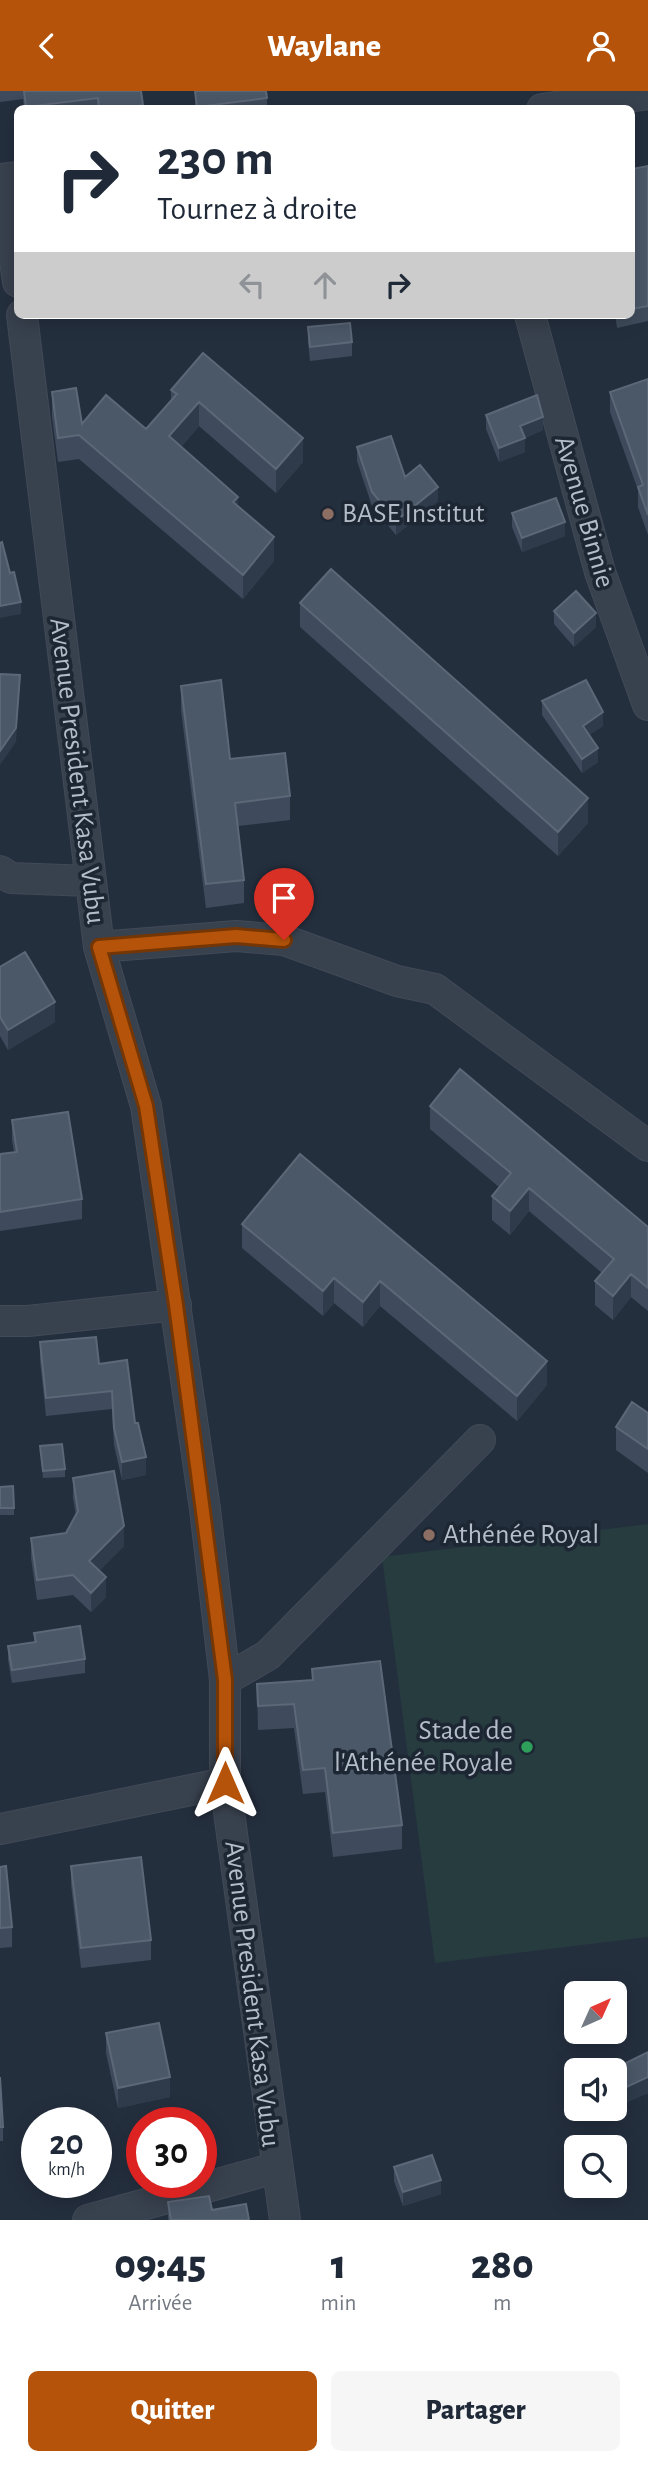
<!DOCTYPE html>
<html lang="fr">
<head>
<meta charset="utf-8">
<style>
  body { margin:0; font-family:"Alegreya Sans",sans-serif; background:#f6f6f7; color:#1f2937; height:100vh; display:flex; flex-direction:column; font-size:26px; white-space:nowrap }
  * { box-sizing:border-box; margin:0 }
  p { font-size:23px; color:#747a83 }
  .icon { flex:none; width:38px; height:38px; fill:none; stroke:currentColor; stroke-width:2; stroke-linecap:round; stroke-linejoin:round }
  .map { position:relative; height:2129px; overflow:hidden }
  .side { display:flex; flex-direction:column; background:#fff; flex:1 }
  .side>* { flex:none }
  .top-card { position:absolute; left:14px; top:14px; width:621px; height:214px; border-radius:10px; box-shadow:0 4px 18px #0003; background:#fff; color:#1f2937; overflow:hidden }
  .needle { width:46px; rotate:45deg }
  .buttons { position:absolute; left:564px; top:1890px; display:grid; gap:14px }
  .buttons a { display:grid; place-items:center; width:63px; height:63px; border-radius:10px; background:#fff; box-shadow:0 4px 18px #0003; font-size:35px }
  .speed { position:absolute; left:21px; top:2016px; display:flex; gap:14px; font-size:35px; font-weight:700; text-align:center }
  .speed>* { display:grid; place-content:center; width:91px; height:91px; border-radius:50%; background:#fff; box-shadow:0 4px 18px #0003; line-height:1 }
  .speed small { font-size:18px; font-weight:400 }
  .speed .limit { border:10px solid #d22; background:#fff; color:#111 }
  .pin { position:absolute; display:grid; place-items:center; width:60px; height:60px; color:#fff; margin:-72px -30px; border-radius:50% 50% 50% 0; rotate:-45deg; box-shadow:0 0 7px #0007 }
  .pin .icon { rotate:45deg }
  .me { position:absolute; width:77px; margin:-38px; rotate:0deg; stroke-linejoin:round; filter:drop-shadow(0 0 5px #0008) }
  .turn { display:flex; align-items:center; gap:24px; height:147px; padding:0 28px; font-size:32px }
  .turn .icon { width:91px; height:91px; stroke-width:2.5 }
  .turn b { display:block; font-size:49px; line-height:60px }
  .lanes { display:flex; align-items:center; height:66px; padding:0 28px; background:#0003; justify-content:center; gap:35px; direction:ltr }
  .lanes .off { opacity:.35 }
  .eta { display:flex; justify-content:space-evenly; align-items:center; height:119px; text-align:center }
  .eta b { font-size:42px; font-weight:800; line-height:49px }
  .action { display:flex; gap:14px; margin-top:auto; padding:14px 28px }
  .action a { flex:1; height:80px; border-radius:10px; background:#b45309; color:#fff; font-size:28px; font-weight:800; line-height:80px; text-align:center }
  .action a+a { background:#f6f6f7; color:#1f2937 }
  header { display:flex; justify-content:space-between; align-items:center; height:91px; padding:0 28px; background:#b45309; color:#fff; font-size:32px; font-weight:800 }
  .map>svg:first-child { display:block }
  .green { fill:#263c3f }
  .lines { fill:none; stroke-linecap:round; stroke-linejoin:round }
  .minor-casing { stroke:#414a57; stroke-width:32 }
  .minor { stroke:#38414e; stroke-width:30 }
  .wall { fill:#3f4b5c }
  .shaded-wall { fill:#2f3b4b }
  .building { fill:#4b5868; stroke:#5c6777; stroke-width:2 }
  .route-casing { stroke:#753606; stroke-width:18 }
  .route { stroke:#b45309; stroke-width:12 }
  .education-dot { fill:#8d6e63; stroke:#1d2633; stroke-width:2.5 }
  .leisure-dot { fill:#2e9e5b; stroke:#1d2633; stroke-width:2.5 }
  .labels { text-anchor:middle; dominant-baseline:central; stroke-width:7; stroke-linejoin:round; paint-order:stroke }
  .street-label { font-size:28px; fill:#b4bcc9; stroke:#1d2633 }
  .poi-label { font-size:28px; fill:#b4bcc9; stroke:#1d2633; text-anchor:start }
</style>
</head>
<body>
<header><svg class="icon" aria-label="back" viewBox="0 0 24 24"><path d="M15 5l-7 7 7 7"/></svg>Waylane<svg class="icon" aria-label="person" viewBox="0 0 24 24"><circle cx="12" cy="8" r="4"/><path d="M4 21q1-7 8-7t8 7"/></svg></header>
<div class="map">
<svg width="648" height="2129" viewBox="0 0 648 2129">
  <rect width="100%" height="100%" fill="#242f3e"/>
  <path class="green" d="M 648,1433 L 648,1846 L 435,1872 L 382,1466 Z"/>
  <g class="lines">
    <g class="minor-casing">
      <path id="minor" d="M 542,18 L 648,3
        M 0,88 L 18,86
        M 0,105 L 13,156 L 18,191
        M 22,224 L 99,856 L 146,1015 L 205,1418 L 225,1589 L 225,1692 L 285,2129
        M 530,224 L 600,481 L 648,614
        M 0,780 L 11,787 L 90,790
        M 99,856 L 236,845 L 284,849 L 397,890 L 435,898 L 648,1055
        M 0,1230 L 28,1230 L 176,1214
        M 225,1589 L 268,1564 L 480,1349
        M 0,1738 L 225,1692
        M 88,2129 L 275,2077"/>
    </g>
    <use href="#minor" class="minor"/>
  </g>
  <path class="wall" d="M 0,0 L 141,0 L 143,18 L 24,18 L 23,8 L 0,11 Z
    M 195,0 L 267,7 L 267,18 L 195,18 Z
    M 648,75 L 648,230 L 617,237 L 615,224 L 632,224 L 632,78 Z
    M 308,236 L 352,251 L 352,265 L 310,270 L 308,250 Z
    M 203,262 L 303,371 L 276,402 L 199,335 L 181,356 L 238,415 L 274,470 L 243,508 L 79,368 L 58,371 L 52,325 L 52,301 L 82,333 L 146,338 L 171,310 L 171,299 Z
    M 648,288 L 648,444 L 638,416 L 638,399 L 610,321 L 610,301 Z
    M 486,324 L 543,339 L 525,347 L 525,361 L 499,371 L 486,338 Z
    M 357,356 L 405,386 L 438,410 L 396,444 L 372,415 L 357,370 Z
    M 512,422 L 565,445 L 522,461 L 512,436 Z
    M 300,512 L 588,732 L 558,765 L 300,536 Z
    M 554,520 L 596,536 L 574,556 L 554,533 Z
    M 181,595 L 230,668 L 290,705 L 290,729 L 238,735 L 244,789 L 244,812 L 206,817 L 181,619 Z
    M 542,610 L 603,635 L 589,644 L 598,671 L 582,682 L 542,624 Z
    M 0,876 L 55,931 L 8,959 L 0,945 Z
    M 430,1015 L 648,1136 L 648,1220 L 631,1206 L 613,1229 L 595,1214 L 595,1190 L 602,1182 L 529,1120 L 510,1144 L 492,1129 L 492,1105 L 499,1096 L 430,1038 Z
    M 12,1029 L 82,1108 L 82,1128 L 0,1140 L 0,1063 L 14,1061 L 12,1049 Z
    M 300,1063 L 547,1294 L 517,1330 L 380,1215 L 363,1236 L 334,1212 L 323,1225 L 242,1157 L 242,1133 Z
    M 40,1251 L 99,1273 L 135,1332 L 146,1384 L 122,1389 L 114,1354 L 112,1318 L 46,1325 L 40,1269 Z
    M 648,1322 L 648,1382 L 616,1359 L 616,1336 Z
    M 40,1355 L 65,1378 L 65,1386 L 43,1387 Z
    M 73,1387 L 124,1455 L 99,1480 L 106,1506 L 91,1521 L 73,1504 L 37,1509 L 31,1467 L 31,1447 L 66,1442 L 76,1424 L 73,1407 Z
    M 0,1396 L 14,1417 L 14,1424 L 0,1424 Z
    M 34,1542 L 85,1568 L 85,1582 L 12,1592 L 8,1569 L 8,1555 L 34,1551 Z
    M 312,1578 L 402,1734 L 402,1758 L 333,1766 L 325,1701 L 303,1703 L 294,1637 L 258,1639 L 257,1593 L 312,1589 Z
    M 71,1775 L 151,1849 L 151,1869 L 81,1877 L 71,1794 Z
    M 0,1776 L 12,1836 L 12,1856 L 0,1857 Z
    M 106,1942 L 170,2006 L 118,2017 L 106,1962 Z
    M 648,1961 L 648,2002 L 616,2016 L 614,2013 L 614,1979 Z
    M 0,1986 L 3,2036 L 3,2050 L 0,2050 Z
    M 394,2076 L 441,2103 L 403,2115 L 394,2090 Z
    M 168,2111 L 212,2119 L 249,2129 L 168,2129 Z"/>
  <path class="shaded-wall" d="M 199,311 L 199,335 L 169,369 L 169,345 Z
    M 543,326 L 543,339 L 525,347 L 525,361 L 499,371 L 499,357 L 520,335 Z
    M 303,347 L 303,371 L 276,402 L 276,378 Z
    M 438,396 L 438,410 L 396,444 L 396,430 Z
    M 238,406 L 238,430 L 233,411 Z
    M 565,431 L 565,445 L 522,461 L 522,447 Z
    M 274,446 L 274,470 L 243,508 L 243,484 Z
    M 21,511 L 21,523 L 0,527 L 0,515 Z
    M 596,522 L 596,536 L 574,556 L 574,542 Z
    M 20,584 L 16,651 L 0,674 L 0,660 Z
    M 603,621 L 603,635 L 583,648 L 583,635 Z
    M 598,657 L 598,671 L 582,682 L 582,668 Z
    M 588,707 L 588,732 L 558,765 L 558,741 Z
    M 55,911 L 55,931 L 8,959 L 8,939 Z
    M 529,1097 L 529,1120 L 510,1144 L 510,1120 Z
    M 631,1183 L 631,1206 L 613,1229 L 613,1205 Z
    M 334,1187 L 334,1212 L 323,1225 L 323,1200 Z
    M 380,1190 L 380,1215 L 363,1236 L 363,1211 Z
    M 547,1270 L 547,1294 L 517,1330 L 517,1305 Z
    M 146,1366 L 146,1384 L 122,1389 L 122,1371 Z
    M 124,1435 L 124,1455 L 89,1490 L 89,1470 Z
    M 106,1486 L 106,1506 L 91,1521 L 91,1502 Z
    M 170,1986 L 170,2006 L 118,2017 L 118,1997 Z
    M 648,1986 L 648,2002 L 616,2016 L 616,2001 Z
    M 105,2062 L 105,2076 L 96,2078 L 96,2064 Z
    M 441,2089 L 441,2103 L 403,2115 L 403,2101 Z"/>
  <path class="building" d="M 24,0 L 141,0 L 143,14 L 118,18 L 99,18 L 98,7 L 26,16 Z
    M 195,0 L 266,0 L 267,7 L 197,16 Z
    M 648,75 L 648,215 L 632,218 L 632,78 Z
    M 350,232 L 352,251 L 310,256 L 308,236 Z
    M 203,262 L 303,347 L 276,378 L 199,311 L 169,345 L 238,406 L 233,411 L 274,446 L 243,484 L 79,344 L 58,347 L 52,301 L 76,297 L 82,333 L 106,304 L 146,338 L 177,303 L 171,299 Z
    M 648,288 L 648,424 L 638,396 L 643,394 L 610,301 Z
    M 537,304 L 543,326 L 520,335 L 525,347 L 499,357 L 486,324 Z
    M 391,345 L 405,386 L 420,374 L 438,396 L 396,430 L 372,401 L 357,356 Z
    M 556,407 L 565,431 L 522,447 L 512,422 Z
    M 2,451 L 10,482 L 14,481 L 21,511 L 0,515 L 0,452 Z
    M 331,478 L 588,707 L 558,741 L 300,512 Z
    M 576,500 L 596,522 L 574,542 L 554,520 Z
    M 0,583 L 20,584 L 16,637 L 0,660 Z
    M 221,589 L 230,668 L 285,662 L 290,705 L 235,712 L 244,789 L 206,793 L 181,595 Z
    M 586,589 L 603,621 L 583,635 L 598,657 L 582,668 L 542,610 Z
    M 25,861 L 55,911 L 8,939 L 0,926 L 0,876 Z
    M 460,978 L 648,1136 L 648,1197 L 631,1183 L 613,1205 L 595,1190 L 614,1168 L 529,1097 L 510,1120 L 492,1105 L 511,1082 L 430,1015 Z
    M 68,1021 L 82,1108 L 0,1121 L 0,1063 L 17,1061 L 12,1029 Z
    M 300,1063 L 547,1270 L 517,1305 L 380,1190 L 363,1211 L 334,1187 L 323,1200 L 242,1133 Z
    M 96,1246 L 99,1273 L 127,1269 L 135,1332 L 138,1332 L 146,1366 L 122,1371 L 114,1337 L 112,1300 L 46,1307 L 40,1251 Z
    M 632,1311 L 648,1322 L 648,1358 L 616,1336 Z
    M 62,1353 L 65,1378 L 43,1380 L 40,1355 Z
    M 114,1380 L 124,1435 L 89,1470 L 106,1486 L 91,1502 L 73,1484 L 37,1489 L 31,1447 L 66,1442 L 78,1420 L 73,1387 Z
    M 13,1395 L 14,1417 L 0,1417 L 0,1396 Z
    M 80,1535 L 85,1568 L 12,1579 L 8,1555 L 36,1551 L 34,1542 Z
    M 380,1570 L 402,1734 L 333,1742 L 325,1677 L 303,1679 L 294,1613 L 258,1615 L 257,1593 L 313,1589 L 312,1578 Z
    M 141,1766 L 151,1849 L 81,1857 L 71,1775 Z
    M 6,1775 L 12,1836 L 0,1837 L 0,1776 Z
    M 159,1932 L 170,1986 L 118,1997 L 106,1942 Z
    M 648,1961 L 648,1986 L 616,2001 L 614,1997 L 614,1979 L 612,1979 Z
    M 0,1986 L 3,2036 L 0,2036 Z
    M 99,2035 L 105,2062 L 96,2064 L 96,2036 Z
    M 432,2064 L 441,2089 L 403,2101 L 394,2076 Z
    M 209,2105 L 212,2119 L 246,2113 L 249,2129 L 171,2129 L 168,2111 Z"/>
  <g class="lines">
    <g class="route-casing">
      <path id="route" d="M 225,1692 L 225,1589 L 176,1214 L 146,1015 L 99,856 L 236,845 L 284,849"/>
    </g>
    <use href="#route" class="route"/>
  </g>
  <g class="education-dot">
    <circle cx="328" cy="423" r="7"/>
    <circle cx="429" cy="1444" r="7"/>
  </g>
  <circle class="leisure-dot" cx="527" cy="1656" r="7"/>
  <g class="labels">
    <g class="street-label">
      <text transform="translate(584 421) rotate(74)">Avenue Binnie</text>
      <text transform="translate(77 680) rotate(83)">Avenue President Kasa Vubu</text>
      <text transform="translate(252 1903) rotate(83)">Avenue President Kasa Vubu</text>
    </g>
    <g class="poi-label">
      <text x="342" y="423">BASE Institut</text>
      <text x="443" y="1444">Athénée Royal</text>
      <text x="513" y="1640" text-anchor="end">Stade de<tspan x="513" dy="32">l'Athénée Royale</tspan></text>
    </g>
  </g>
</svg>
<div class="buttons">
<a><svg class="needle" viewBox="-14 -14 28 28"><path d="M0-13l5 13h-10z" fill="#e53935"/><path d="M0 13l5-13h-10z" fill="#747a83"/></svg></a>
<a><svg class="icon" aria-label="sound" viewBox="0 0 24 24"><path d="M4 9h4l5-4v14l-5-4H4zM17 9q2 3 0 6"/></svg></a>
<a><svg class="icon" aria-label="search" viewBox="0 0 24 24"><circle cx="10" cy="10" r="6"/><path d="M15 15l6 6"/></svg></a>
</div>
<div class="speed"><div>20<small>km/h</small></div><div class="limit">30</div></div>
<div class="pin" style="left:284px;top:849px;background:#d93025"><svg class="icon" aria-label="arrive" viewBox="0 0 24 24"><path d="M6 21V4h12l-3 4 3 4H6"/></svg></div>
<svg class="me" style="left:225px;top:1692px" viewBox="-20 -20 40 40"><path d="M0-17L14 15 0 8-14 15z" fill="#b45309" stroke="#fff" stroke-width="4"/></svg>
<div class="top-card">
<div class="turn"><svg class="icon" aria-label="right" viewBox="0 0 24 24"><path d="M7 20v-9h11M14 6l5 5-5 5"/></svg><div><b>230 m</b>Tournez à droite</div></div>
<div class="lanes"><svg class="icon off" aria-label="left" viewBox="0 0 24 24"><path d="M17 20v-9H6M10 6l-5 5 5 5"/></svg><svg class="icon off" aria-label="ahead" viewBox="0 0 24 24"><path d="M12 20V5M6 11l6-6 6 6"/></svg><svg class="icon" aria-label="right" viewBox="0 0 24 24"><path d="M7 20v-9h11M14 6l5 5-5 5"/></svg></div>
</div>
</div>
<section class="side">
<div class="eta">
<div><b>09:45</b><p>Arrivée</p></div>
<div><b>1</b><p>min</p></div>
<div><b>280</b><p>m</p></div>
</div>
<div class="action"><a>Quitter</a><a>Partager</a></div>
</section>
</body>
</html>
